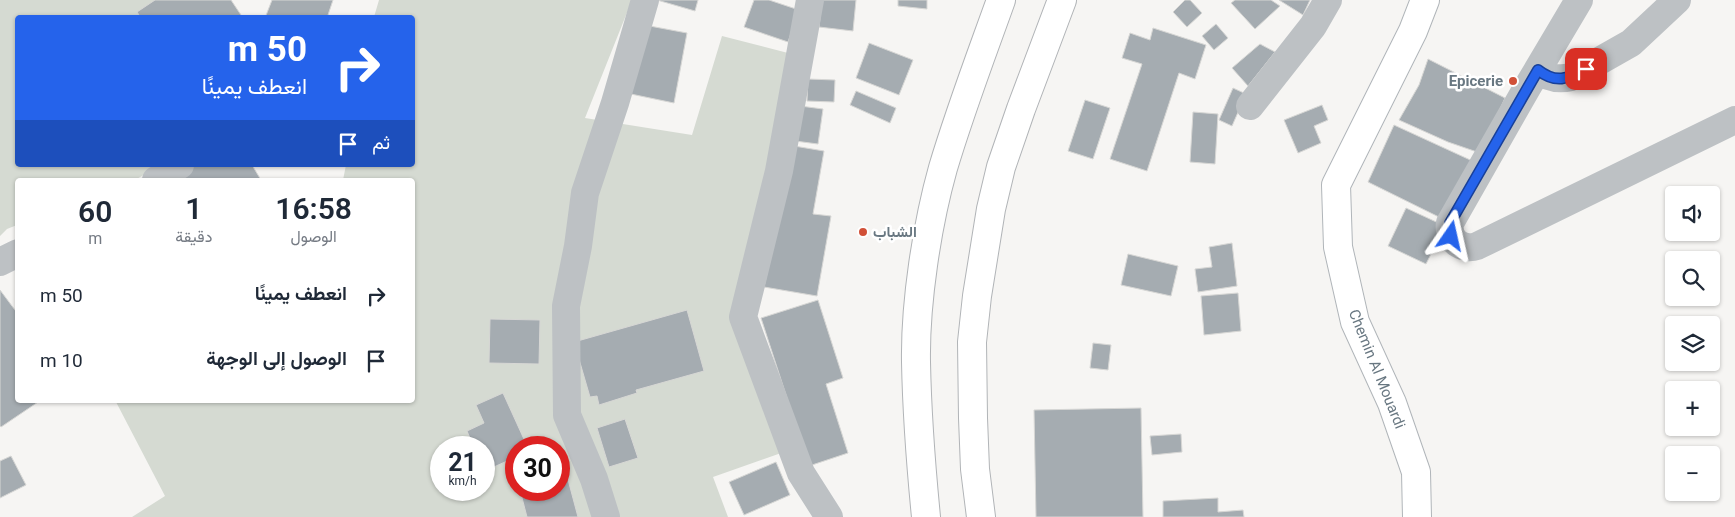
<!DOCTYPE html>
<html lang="ar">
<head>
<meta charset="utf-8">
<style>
  body { margin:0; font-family:Roboto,Vazirmatn,sans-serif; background:#f2f2f3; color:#1f2937; direction:rtl; height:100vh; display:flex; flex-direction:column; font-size:19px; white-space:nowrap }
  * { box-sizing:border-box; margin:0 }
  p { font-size:16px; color:#747a83 }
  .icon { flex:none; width:28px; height:28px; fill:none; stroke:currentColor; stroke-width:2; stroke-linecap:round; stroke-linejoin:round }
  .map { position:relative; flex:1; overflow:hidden; direction:ltr }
  .details { position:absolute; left:15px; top:178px; width:400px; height:225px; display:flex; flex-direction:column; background:#fff; border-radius:5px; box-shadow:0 1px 4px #0004; direction:rtl }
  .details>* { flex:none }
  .guide { position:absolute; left:15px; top:15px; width:400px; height:152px; border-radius:5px; box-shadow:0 1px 4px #0004; direction:rtl; background:#2563eb; color:#fff; overflow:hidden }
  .controls { position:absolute; left:1665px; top:186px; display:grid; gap:10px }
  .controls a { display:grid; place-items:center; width:55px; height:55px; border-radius:5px; background:#fff; box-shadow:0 1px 4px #0004; font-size:25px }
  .speed { position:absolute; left:430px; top:436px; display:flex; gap:10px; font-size:25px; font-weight:700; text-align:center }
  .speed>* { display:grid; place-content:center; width:65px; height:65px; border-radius:50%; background:#fff; box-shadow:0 1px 4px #0004; line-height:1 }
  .speed small { font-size:12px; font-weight:400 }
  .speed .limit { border:8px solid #d22; background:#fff; color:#111 }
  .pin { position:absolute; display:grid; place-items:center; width:42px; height:42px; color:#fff; margin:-21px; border-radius:10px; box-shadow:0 2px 8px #0006 }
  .me { position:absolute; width:55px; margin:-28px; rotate:11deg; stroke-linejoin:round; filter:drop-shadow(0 0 4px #0008) }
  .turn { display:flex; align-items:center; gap:18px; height:105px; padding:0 25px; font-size:22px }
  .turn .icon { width:65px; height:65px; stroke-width:2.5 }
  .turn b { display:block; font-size:35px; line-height:42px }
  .then { display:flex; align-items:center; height:48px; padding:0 25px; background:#0003; gap:10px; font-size:19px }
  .eta { display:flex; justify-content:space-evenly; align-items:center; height:85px; text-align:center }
  .eta b { font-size:30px; font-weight:600; line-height:35px }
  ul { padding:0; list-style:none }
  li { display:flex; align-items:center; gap:15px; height:65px; padding:0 25px }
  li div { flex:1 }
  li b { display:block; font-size:19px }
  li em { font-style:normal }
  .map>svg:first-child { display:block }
  .green { fill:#d5dad2; fill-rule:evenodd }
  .building { fill:#a5acb1; stroke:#d7d7d5 }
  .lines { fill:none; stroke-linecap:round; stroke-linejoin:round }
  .secondary-casing { stroke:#b0b5b9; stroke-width:30 }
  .highway-casing { stroke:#b1b4b7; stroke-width:30 }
  .street { stroke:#bdc1c4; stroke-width:28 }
  .secondary { stroke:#fff; stroke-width:28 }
  .highway { stroke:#fff; stroke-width:28 }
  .route-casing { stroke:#184099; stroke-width:12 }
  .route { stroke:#2563eb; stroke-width:9 }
  .poi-dot { fill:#d15037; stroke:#fff; stroke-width:2 }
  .labels { text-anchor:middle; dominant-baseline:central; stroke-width:5; stroke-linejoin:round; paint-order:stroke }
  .poi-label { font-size:15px; font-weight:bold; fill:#687781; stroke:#fff; text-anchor:end }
  .street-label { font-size:15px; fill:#687781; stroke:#fff }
</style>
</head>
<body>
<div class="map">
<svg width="1735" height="517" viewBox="0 0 1735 517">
  <rect width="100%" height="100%" fill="#f6f5f3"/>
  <path class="green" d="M 0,0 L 184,0 L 162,17 L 18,18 L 18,165 L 161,165 L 135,180 L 18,180 L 17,225 L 7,229 L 0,236 Z
    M 379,0 L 632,0 L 585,118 L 692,135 L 722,36 L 788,53 L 751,335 L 784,452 L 713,477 L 728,517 L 132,517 L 165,496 L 115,400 L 412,400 L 412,180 L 343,180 L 346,165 L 412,165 L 412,18 L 374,17 ZM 441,448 L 484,448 L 484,490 L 441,490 ZM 516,448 L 559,448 L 559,490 L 516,490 Z"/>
  <path class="building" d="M 155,0 L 231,0 L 243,18 L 141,18 L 137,12 Z
    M 272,0 L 333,0 L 327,18 L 265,18 Z
    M 657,0 L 698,0 L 695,11 Z
    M 754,0 L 769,0 L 799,10 L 788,42 L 744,27 Z
    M 822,0 L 856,0 L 853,31 L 819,27 Z
    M 898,0 L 927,0 L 927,9 L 898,6 Z
    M 1185,0 L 1190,0 L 1202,13 L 1187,27 L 1173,12 Z
    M 1235,0 L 1271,0 L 1280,6 L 1255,29 L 1231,3 Z
    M 1279,0 L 1310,0 L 1303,15 Z
    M 639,24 L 687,33 L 674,103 L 626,93 Z
    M 1216,24 L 1228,38 L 1214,50 L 1202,36 Z
    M 1153,28 L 1206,45 L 1195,79 L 1179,73 L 1147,171 L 1110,159 L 1142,64 L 1122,58 L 1130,33 L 1150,40 Z
    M 869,43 L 913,60 L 899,95 L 856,78 Z
    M 1260,44 L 1275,52 L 1248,86 L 1232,68 Z
    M 1428,59 L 1505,98 L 1480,153 L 1448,142 L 1399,120 L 1419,85 Z
    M 808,79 L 835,80 L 834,102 L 807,101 Z
    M 1233,88 L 1246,94 L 1232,126 L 1219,120 Z
    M 856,91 L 896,108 L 890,123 L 850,105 Z
    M 1085,100 L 1110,108 L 1093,159 L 1068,151 Z
    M 1322,105 L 1328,120 L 1314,126 L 1321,143 L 1298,153 L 1284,120 Z
    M 800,106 L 823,109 L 818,144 L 795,141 Z
    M 1193,112 L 1218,114 L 1215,164 L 1190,162 Z
    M 1394,125 L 1479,164 L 1447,221 L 1368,182 Z
    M 794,146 L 824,151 L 813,214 L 831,216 L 817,296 L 764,287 Z
    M 192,165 L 252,165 L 261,180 L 166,180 Z
    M 1406,208 L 1445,226 L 1426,264 L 1388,246 Z
    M 1232,243 L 1237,286 L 1198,292 L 1195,269 L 1212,267 L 1209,247 Z
    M 1128,254 L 1178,266 L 1171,296 L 1121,285 Z
    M 0,290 L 18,314 L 18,400 L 41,400 L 1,427 L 0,426 Z
    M 1238,293 L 1241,331 L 1204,335 L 1201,296 Z
    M 818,300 L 843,378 L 826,384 L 848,453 L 809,466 L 761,318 Z
    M 687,310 L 704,371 L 636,390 L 637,393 L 599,405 L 597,396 L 590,397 L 574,342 Z
    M 490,319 L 540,320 L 539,364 L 489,363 Z
    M 1093,343 L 1111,345 L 1108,370 L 1090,368 Z
    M 503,393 L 528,448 L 516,448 L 516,457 L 485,471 L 484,448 L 474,448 L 467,431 L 484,423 L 476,405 Z
    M 1141,408 L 1143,517 L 1036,517 L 1034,410 Z
    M 625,419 L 638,458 L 609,467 L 597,428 Z
    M 1181,434 L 1182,452 L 1152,455 L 1150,436 Z
    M 11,456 L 26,485 L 0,498 L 0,461 Z
    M 776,462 L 790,495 L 744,515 L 729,482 Z
    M 566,472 L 578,517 L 527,517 L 520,490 L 559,490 L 559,474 Z
    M 1218,498 L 1218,512 L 1243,510 L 1244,517 L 1163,517 L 1163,501 Z"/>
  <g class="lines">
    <g class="secondary-casing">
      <path id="secondary" d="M 1417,517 L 1416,472 L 1392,403 L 1355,322 L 1338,247 L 1336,185 L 1413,31 L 1425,0"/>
    </g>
    <g class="highway-casing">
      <path id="highway" d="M 926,517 C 921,466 917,414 916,362 C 915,303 927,225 943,168 C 960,111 981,56 1001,0
        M 981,517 L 975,469 L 973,418 L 972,342 L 977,296 L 991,209 L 1001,167 L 1021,109 L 1062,0"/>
    </g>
    <path class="street" d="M 810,0 L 779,171 L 743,317 L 801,473 L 829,517
      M 1579,0 L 1528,86 L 1450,223 C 1447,240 1462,251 1477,246 L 1735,120
      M 1538,70 C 1548,78 1558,80 1571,77 L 1631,43 L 1677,0
      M 1250,106 L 1313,26 L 1328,0
      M 156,180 L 180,165
      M 0,262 L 18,253
      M 606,517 L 594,479 L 567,415 L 566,306 L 578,246 L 585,193 L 615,103 L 645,0"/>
    <use href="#secondary" class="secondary"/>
    <use href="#highway" class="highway"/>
  </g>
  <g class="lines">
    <g class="route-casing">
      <path id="route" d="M 1451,236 L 1450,223 L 1538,70 C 1556,84 1567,79 1586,69"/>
    </g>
    <use href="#route" class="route"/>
  </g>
  <g class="poi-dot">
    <circle cx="1513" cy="81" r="5"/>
    <circle cx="863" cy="232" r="5"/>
  </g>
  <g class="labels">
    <g class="poi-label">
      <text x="1503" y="81">Epicerie</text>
      <text x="873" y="232" text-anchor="start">الشباب</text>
    </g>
    <g class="street-label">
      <text transform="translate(1377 369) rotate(68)">Chemin Al Mouardi</text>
    </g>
  </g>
</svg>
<div class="controls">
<a><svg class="icon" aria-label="sound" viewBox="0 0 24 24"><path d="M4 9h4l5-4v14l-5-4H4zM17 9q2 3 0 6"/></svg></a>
<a><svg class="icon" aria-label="search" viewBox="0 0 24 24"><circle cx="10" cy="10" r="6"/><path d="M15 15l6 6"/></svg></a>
<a><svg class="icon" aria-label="layers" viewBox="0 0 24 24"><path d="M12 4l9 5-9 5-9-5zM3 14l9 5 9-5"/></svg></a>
<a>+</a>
<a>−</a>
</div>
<div class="speed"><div>21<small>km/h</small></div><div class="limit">30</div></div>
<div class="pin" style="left:1586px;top:69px;background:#d93025"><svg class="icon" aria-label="arrive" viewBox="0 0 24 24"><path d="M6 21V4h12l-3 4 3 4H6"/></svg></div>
<svg class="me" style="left:1451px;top:236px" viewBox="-20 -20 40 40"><path d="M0-17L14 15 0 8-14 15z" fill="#2563eb" stroke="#fff" stroke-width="4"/></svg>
<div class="guide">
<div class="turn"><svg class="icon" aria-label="right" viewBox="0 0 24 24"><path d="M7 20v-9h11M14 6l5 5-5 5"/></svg><div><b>50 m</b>انعطف يمينًا</div></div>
<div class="then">ثم<svg class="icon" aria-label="arrive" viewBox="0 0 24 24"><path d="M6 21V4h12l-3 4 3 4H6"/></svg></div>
</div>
<section class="details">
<div class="eta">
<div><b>16:58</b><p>الوصول</p></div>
<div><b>1</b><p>دقيقة</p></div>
<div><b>60</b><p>m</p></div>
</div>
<ul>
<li><svg class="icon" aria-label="right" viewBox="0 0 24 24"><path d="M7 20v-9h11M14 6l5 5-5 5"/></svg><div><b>انعطف يمينًا</b></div><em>50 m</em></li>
<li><svg class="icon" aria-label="arrive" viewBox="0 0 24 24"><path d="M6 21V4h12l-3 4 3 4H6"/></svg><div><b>الوصول إلى الوجهة</b></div><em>10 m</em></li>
</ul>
</section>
</div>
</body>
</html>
